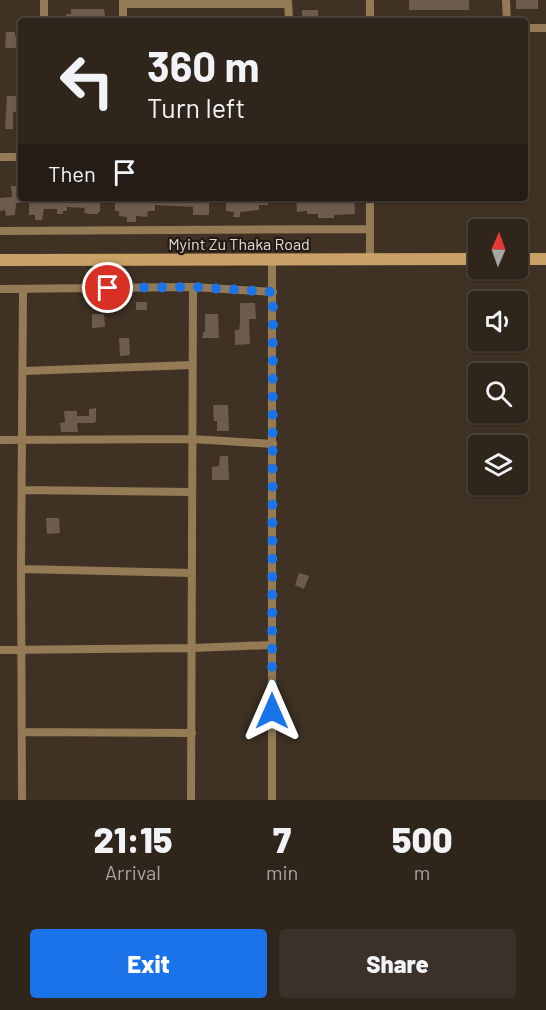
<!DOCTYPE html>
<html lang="en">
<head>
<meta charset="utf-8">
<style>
  body { margin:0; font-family:Barlow,sans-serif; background:#3b3128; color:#f1f3f6; height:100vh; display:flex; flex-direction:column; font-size:22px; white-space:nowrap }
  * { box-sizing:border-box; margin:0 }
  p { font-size:20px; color:#a7a5a3 }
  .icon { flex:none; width:33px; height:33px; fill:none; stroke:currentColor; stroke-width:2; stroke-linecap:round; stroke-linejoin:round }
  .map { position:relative; height:800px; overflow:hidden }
  .panel { display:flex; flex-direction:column; background:#2f251b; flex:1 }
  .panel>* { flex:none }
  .guide { position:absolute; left:18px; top:18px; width:510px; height:183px; border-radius:6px; box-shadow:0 2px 4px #0004,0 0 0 2px #4a423a; background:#2f251b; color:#f1f3f6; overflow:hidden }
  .needle { width:39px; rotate:2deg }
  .controls { position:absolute; left:468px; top:219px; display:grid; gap:12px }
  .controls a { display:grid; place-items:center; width:60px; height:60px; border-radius:6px; background:#2f251b; box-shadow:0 2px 4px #0004,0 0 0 2px #4a423a; font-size:30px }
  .pin { position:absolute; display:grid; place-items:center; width:51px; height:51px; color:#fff; margin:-26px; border:3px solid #fff; border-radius:50%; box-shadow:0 2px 6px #0007 }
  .me { position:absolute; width:66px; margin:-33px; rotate:0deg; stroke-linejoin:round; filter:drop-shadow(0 0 4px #0008) }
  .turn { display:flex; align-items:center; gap:21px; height:126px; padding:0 30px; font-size:27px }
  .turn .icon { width:78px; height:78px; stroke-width:2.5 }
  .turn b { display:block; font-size:42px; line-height:51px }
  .then { display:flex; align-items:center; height:57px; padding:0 30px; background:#0003; gap:12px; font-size:22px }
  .eta { display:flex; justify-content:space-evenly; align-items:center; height:102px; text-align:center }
  .eta b { font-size:36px; font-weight:800; line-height:42px }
  .action { display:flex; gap:12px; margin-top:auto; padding:12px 30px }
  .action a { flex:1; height:69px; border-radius:6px; background:#1a73e8; color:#fff; font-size:24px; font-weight:800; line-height:69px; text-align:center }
  .action a+a { background:#3b3128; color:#f1f3f6 }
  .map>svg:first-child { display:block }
  .building { fill:#6c5c4f }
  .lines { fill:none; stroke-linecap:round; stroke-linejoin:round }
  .street { stroke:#947b56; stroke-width:8 }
  .secondary { stroke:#caa267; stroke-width:12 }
  .route { stroke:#1a73e8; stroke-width:10; stroke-dasharray:0 18 }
  .labels { text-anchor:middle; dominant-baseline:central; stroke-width:4.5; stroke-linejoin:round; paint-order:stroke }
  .street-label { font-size:16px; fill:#e4dbd3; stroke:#211a15 }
</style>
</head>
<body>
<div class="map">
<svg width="546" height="800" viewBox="0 0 546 800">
  <rect width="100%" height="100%" fill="#3f3124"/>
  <path class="building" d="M 409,0 L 469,0 L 469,10 L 409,10 Z
    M 516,0 L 538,0 L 538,9 L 516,9 Z
    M 71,9 L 104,9 L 106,21 L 66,21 L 66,14 L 71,14 Z
    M 302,10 L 318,10 L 318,21 L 302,21 Z
    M 6,32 L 15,32 L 15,36 L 17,36 L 17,42 L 19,41 L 19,48 L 5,48 Z
    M 7,96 L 21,96 L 21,112 L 13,112 L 13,129 L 5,129 Z
    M 11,186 L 20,186 L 20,203 L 16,203 L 15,215 L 6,216 L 5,210 L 0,211 L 0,198 L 12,197 Z
    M 29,198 L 79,200 L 79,198 L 100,198 L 100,212 L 98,212 L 98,214 L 89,214 L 84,213 L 85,208 L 67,207 L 67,211 L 63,211 L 63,214 L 57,214 L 57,209 L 44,209 L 42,220 L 35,220 L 35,215 L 29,215 Z
    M 115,198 L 209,198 L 209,215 L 193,215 L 193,207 L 155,205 L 155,211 L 148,211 L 147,217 L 136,216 L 136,222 L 127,222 L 127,217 L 119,216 L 119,211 L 115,211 Z
    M 234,198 L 268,198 L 268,205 L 259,205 L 259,210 L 240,212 L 240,217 L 233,217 L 234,212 L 226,211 L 226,203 L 234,203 Z
    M 296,198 L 354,198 L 355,214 L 334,215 L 334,218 L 318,218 L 318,214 L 307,214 L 307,211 L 297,212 Z
    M 136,302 L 147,302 L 147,310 L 136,310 Z
    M 240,303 L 255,303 L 256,319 L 249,319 L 250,344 L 235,345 L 235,330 L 239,330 L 240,323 Z
    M 92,314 L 104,314 L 105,327 L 92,328 Z
    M 205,314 L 218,314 L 219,338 L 202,338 L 203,332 L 205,332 Z
    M 119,338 L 129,338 L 130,355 L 120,356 Z
    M 213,405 L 228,405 L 229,431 L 217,431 L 217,421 L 214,421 Z
    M 96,408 L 96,421 L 94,423 L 77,423 L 78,432 L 61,432 L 60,423 L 65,422 L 64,411 L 77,411 L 77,416 L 89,416 L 89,409 Z
    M 220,456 L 228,456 L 229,480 L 212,480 L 212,467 L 219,466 Z
    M 46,518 L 59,518 L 60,533 L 47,534 Z
    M 299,573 L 309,576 L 304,589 L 295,585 Z"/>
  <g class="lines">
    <path class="street" d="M 123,0 L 123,21
      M 288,0 L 289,21
      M 370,0 L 370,21
      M 506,0 L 507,21
      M 123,4 L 288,4
      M 44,21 L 44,0
      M 525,28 L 546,28
      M 0,157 L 21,157
      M 0,231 L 369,229
      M 370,259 L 370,198
      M 0,289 L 193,287 L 273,292
      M 24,371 L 192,365
      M 0,440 L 192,439 L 273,444
      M 22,490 L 192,492
      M 21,569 L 192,573
      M 0,650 L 193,648 L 272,645
      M 22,732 L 192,733
      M 22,800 L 21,569 L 23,289
      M 191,800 L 193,287
      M 272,800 L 272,260"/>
    <path class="secondary" d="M 518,259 L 546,259
      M 0,260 L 478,259"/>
  </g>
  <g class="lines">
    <path class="route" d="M 108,288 L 193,287 L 273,292 L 272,711"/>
  </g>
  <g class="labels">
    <g class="street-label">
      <text x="239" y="243">Myint Zu Thaka Road</text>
    </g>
  </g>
</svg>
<div class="controls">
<a><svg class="needle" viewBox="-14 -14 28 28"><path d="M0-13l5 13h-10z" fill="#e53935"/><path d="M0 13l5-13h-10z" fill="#a7a5a3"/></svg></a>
<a><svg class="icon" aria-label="sound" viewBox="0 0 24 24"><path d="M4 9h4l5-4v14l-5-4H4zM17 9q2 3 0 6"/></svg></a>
<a><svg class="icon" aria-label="search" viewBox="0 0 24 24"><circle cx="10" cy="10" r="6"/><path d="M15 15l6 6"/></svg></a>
<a><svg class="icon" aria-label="layers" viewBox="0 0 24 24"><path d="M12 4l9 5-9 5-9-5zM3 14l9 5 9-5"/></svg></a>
</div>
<div class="pin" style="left:108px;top:288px;background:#d93025"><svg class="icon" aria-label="arrive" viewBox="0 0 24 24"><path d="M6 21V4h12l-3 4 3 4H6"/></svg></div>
<svg class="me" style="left:272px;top:711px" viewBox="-20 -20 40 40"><path d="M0-17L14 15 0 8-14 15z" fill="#1a73e8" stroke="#fff" stroke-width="4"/></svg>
<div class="guide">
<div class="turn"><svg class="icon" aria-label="left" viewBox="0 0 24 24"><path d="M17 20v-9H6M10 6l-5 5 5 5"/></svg><div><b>360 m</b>Turn left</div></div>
<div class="then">Then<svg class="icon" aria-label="arrive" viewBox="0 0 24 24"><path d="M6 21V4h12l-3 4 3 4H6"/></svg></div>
</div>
</div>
<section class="panel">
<div class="eta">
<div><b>21:15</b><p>Arrival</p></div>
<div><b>7</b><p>min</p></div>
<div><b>500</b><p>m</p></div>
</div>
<div class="action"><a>Exit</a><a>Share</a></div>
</section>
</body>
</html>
